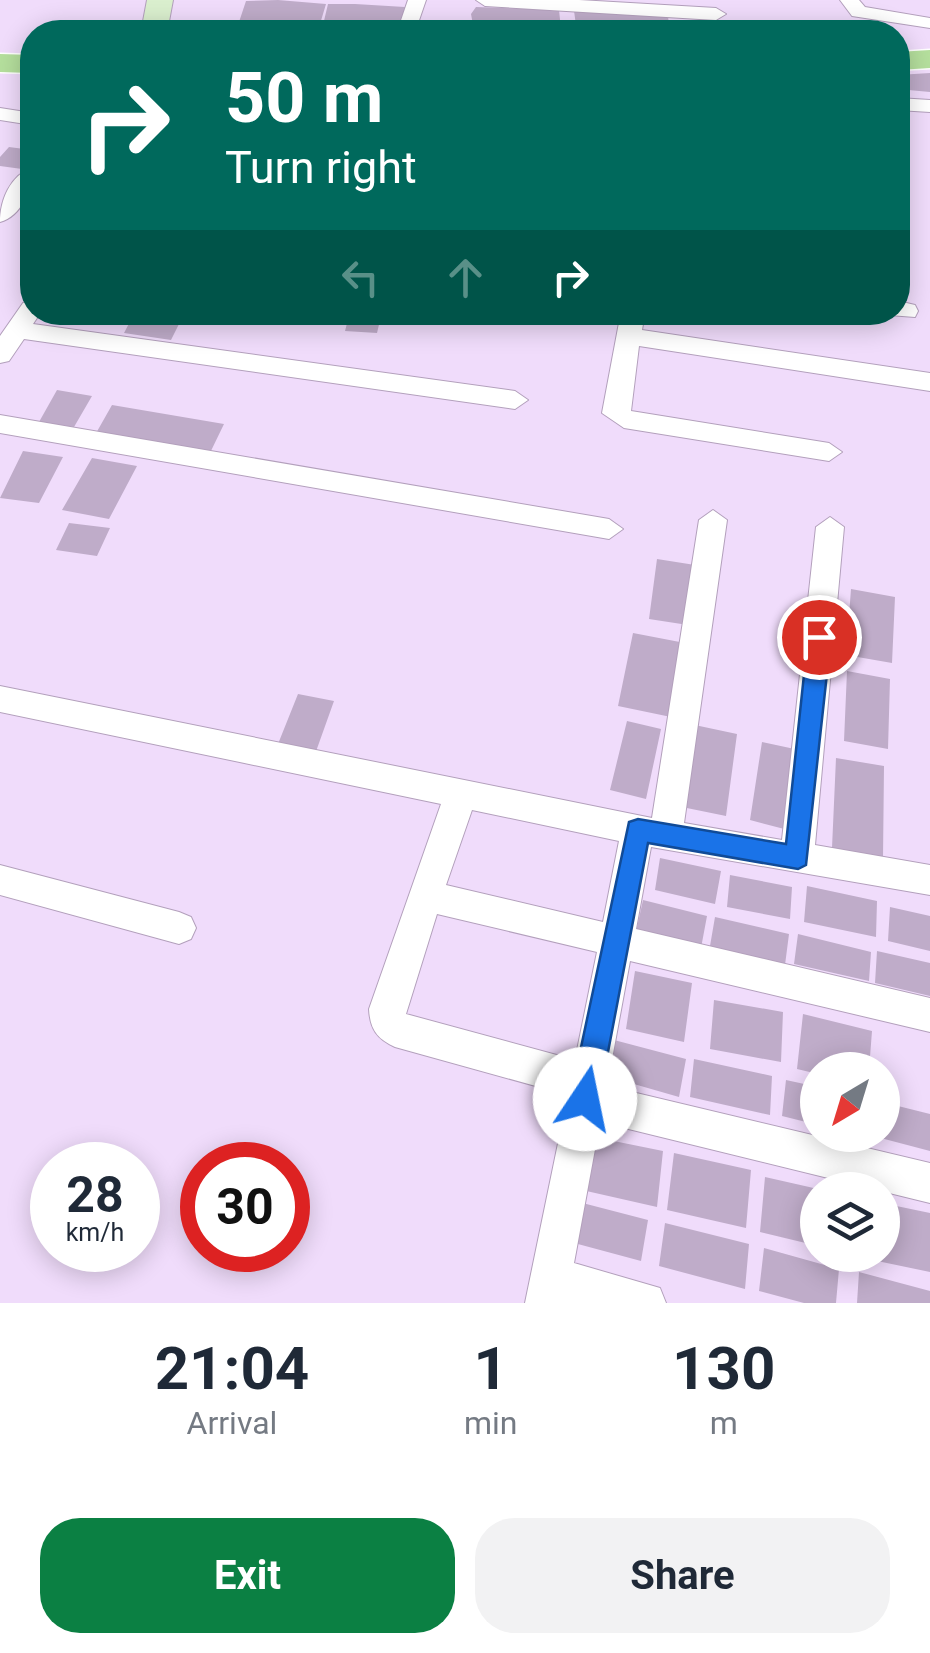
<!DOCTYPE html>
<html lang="en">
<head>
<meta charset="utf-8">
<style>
  body { margin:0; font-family:Roboto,sans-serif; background:#f2f2f3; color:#1f2937; height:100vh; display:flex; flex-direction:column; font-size:38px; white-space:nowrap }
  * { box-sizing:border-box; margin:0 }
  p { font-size:32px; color:#747a83 }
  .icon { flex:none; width:55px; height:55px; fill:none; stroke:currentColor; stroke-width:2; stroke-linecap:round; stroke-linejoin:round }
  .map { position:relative; height:1303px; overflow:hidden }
  .side { display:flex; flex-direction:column; background:#fff; flex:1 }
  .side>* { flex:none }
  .hud { position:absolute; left:20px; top:20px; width:890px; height:305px; border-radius:40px; box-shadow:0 5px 25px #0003; background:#00695c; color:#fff; overflow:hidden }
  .needle { width:65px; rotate:218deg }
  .buttons { position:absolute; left:800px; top:1052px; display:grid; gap:20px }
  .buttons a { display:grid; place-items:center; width:100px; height:100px; border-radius:50%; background:#fff; box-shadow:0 5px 25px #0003; font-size:50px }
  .speed { position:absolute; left:30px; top:1142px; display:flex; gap:20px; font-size:50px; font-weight:700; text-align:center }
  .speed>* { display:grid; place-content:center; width:130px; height:130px; border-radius:50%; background:#fff; box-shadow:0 5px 25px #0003; line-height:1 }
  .speed small { font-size:25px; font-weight:400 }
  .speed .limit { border:15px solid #d22; background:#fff; color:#111 }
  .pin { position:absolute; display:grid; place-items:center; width:85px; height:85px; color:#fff; margin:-42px; border:5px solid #fff; border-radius:50%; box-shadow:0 2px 10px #0007 }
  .me { position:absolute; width:110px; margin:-55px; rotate:11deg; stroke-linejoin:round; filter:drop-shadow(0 0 8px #0008) }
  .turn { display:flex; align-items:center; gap:35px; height:210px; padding:0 40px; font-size:45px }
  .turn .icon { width:130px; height:130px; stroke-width:2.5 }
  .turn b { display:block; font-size:70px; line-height:85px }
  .lanes { display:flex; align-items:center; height:95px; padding:0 40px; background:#0003; justify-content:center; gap:50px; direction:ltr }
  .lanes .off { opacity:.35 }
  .eta { display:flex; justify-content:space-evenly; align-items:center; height:170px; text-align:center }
  .eta b { font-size:60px; font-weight:700; line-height:70px }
  .cta { display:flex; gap:20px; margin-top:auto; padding:20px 40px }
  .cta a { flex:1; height:115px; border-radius:40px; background:#0b8043; color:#fff; font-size:40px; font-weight:700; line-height:115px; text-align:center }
  .cta a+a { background:#f2f2f3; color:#1f2937 }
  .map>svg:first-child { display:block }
  .building { fill:#bfacc9 }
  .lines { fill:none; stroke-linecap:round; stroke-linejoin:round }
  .street-casing { stroke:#b3a0bc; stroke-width:2 }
  .secondary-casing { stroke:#b3a0bc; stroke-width:2 }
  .primary-casing { stroke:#fff; stroke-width:3 }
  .street { fill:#fff; fill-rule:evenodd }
  .secondary { fill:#daefce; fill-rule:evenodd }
  .primary { fill:#b5df9d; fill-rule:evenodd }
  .route { fill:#1a73e8; stroke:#114b97; stroke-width:2.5 }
</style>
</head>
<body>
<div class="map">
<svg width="930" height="1303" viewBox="0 0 930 1303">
  <rect width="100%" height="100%" fill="#f0dcfb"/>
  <path class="building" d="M 278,0 L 326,4 L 320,24 L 239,22 L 246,1 Z
    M 328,4 L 355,4 L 405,7 L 402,27 L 323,25 Z
    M 476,7 L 559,10 L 561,29 L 559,32 L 474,30 L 471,14 Z
    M 574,11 L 668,15 L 669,27 L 661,27 L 661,32 L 577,32 Z
    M 930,73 L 930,92 L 898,89 L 898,75 Z
    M 9,147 L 32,150 L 22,169 L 0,166 L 0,157 Z
    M 135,312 L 185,312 L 171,340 L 124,333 Z
    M 350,312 L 382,312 L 377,333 L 345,331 Z
    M 57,390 L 92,396 L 74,427 L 39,422 Z
    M 112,405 L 224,424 L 209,455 L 95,435 Z
    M 23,451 L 63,457 L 39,503 L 0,498 Z
    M 92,458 L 137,466 L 109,519 L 62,510 Z
    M 69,523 L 110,528 L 97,556 L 56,550 Z
    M 657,559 L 695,565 L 688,625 L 649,619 Z
    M 851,589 L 895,597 L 892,663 L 846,655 Z
    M 633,633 L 685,643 L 671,717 L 618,706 Z
    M 847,671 L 890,679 L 888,749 L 844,741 Z
    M 298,694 L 334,701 L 314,757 L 276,749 Z
    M 627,721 L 661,729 L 646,799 L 610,790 Z
    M 690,724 L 737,734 L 726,816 L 677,806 Z
    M 762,742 L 804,751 L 792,831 L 750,820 Z
    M 836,758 L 884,766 L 883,858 L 832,848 Z
    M 660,858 L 721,871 L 715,904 L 655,890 Z
    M 730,875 L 792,887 L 790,919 L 727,907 Z
    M 807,886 L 877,901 L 876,937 L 804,922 Z
    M 643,900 L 707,916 L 701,948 L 636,932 Z
    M 890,907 L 930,916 L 930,951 L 888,941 Z
    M 715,917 L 789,934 L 785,965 L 710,946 Z
    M 798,934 L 871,952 L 869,981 L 794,964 Z
    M 877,951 L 930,963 L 930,996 L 875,983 Z
    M 635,971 L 692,983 L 684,1042 L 626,1029 Z
    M 714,1000 L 783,1012 L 781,1062 L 710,1049 Z
    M 803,1014 L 872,1031 L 869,1070 L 818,1070 L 818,1074 L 797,1069 Z
    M 614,1040 L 686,1059 L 679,1097 L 606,1076 Z
    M 694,1059 L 772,1076 L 770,1115 L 690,1097 Z
    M 786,1080 L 818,1087 L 818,1125 L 782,1116 Z
    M 882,1102 L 930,1114 L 930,1151 L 873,1136 L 882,1135 Z
    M 589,1136 L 663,1151 L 657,1207 L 582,1190 Z
    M 674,1153 L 751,1170 L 746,1228 L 667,1210 Z
    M 765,1177 L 818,1189 L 818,1246 L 760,1232 Z
    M 571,1200 L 648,1220 L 641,1261 L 563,1240 Z
    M 882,1203 L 930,1213 L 930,1272 L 858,1257 L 882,1255 Z
    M 665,1223 L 749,1244 L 745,1289 L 659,1266 Z
    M 764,1248 L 839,1269 L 836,1303 L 804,1303 L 759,1291 Z
    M 859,1272 L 930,1291 L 930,1303 L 857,1303 Z"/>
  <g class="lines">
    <g class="street-casing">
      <path id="street" d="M 408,0 L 426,0 L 415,32 L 397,32 Z
        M 476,0 L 579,0 L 716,8 L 726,14 L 716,20 L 485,6 Z
        M 840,0 L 859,0 L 865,7 L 930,18 L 930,28 L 852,16 Z
        M 898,98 L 930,100 L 930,112 L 898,110 Z
        M 0,108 L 32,113 L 32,125 L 0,120 Z
        M 32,168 C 33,188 22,216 0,222 C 0,201 10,175 32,168 Z
        M 32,300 L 32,312 L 41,312 L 33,324 L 515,391 L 528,400 L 515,409 L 24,339 L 9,361 L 0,363 L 0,336 L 23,303 Z
        M 898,301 L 915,305 L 918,311 L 915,317 L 889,315 L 898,312 Z
        M 621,312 L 645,312 L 642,330 L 930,373 L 930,391 L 639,346 L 631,411 L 829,443 L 842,452 L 829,461 L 624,428 L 602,413 Z
        M 0,415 L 609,519 L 623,529 L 609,539 L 0,433 Z
        M 713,510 L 727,520 L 684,823 L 782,840 L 816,527 L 830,517 L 844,527 L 815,845 L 930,865 L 930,895 L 651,847 L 636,929 L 930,998 L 930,1032 L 630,961 L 607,1086 L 930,1163 L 930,1203 L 600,1122 L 574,1263 L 660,1288 L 666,1303 L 525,1303 L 568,1095 L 395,1047 C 377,1039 370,1029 369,1009 L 441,804 L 0,712 L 0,686 L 652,818 L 699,520 ZM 472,810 L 619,841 L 603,922 L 446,885 ZM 437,914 L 597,952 L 575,1060 L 406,1014 Z
        M 0,865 L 179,912 L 191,917 L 196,928 L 191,939 L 179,944 L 0,895 Z"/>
    </g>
    <g class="secondary-casing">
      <path id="secondary" d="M 147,0 L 173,0 L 167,32 L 141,32 Z"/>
    </g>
    <g class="primary-casing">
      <path id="primary" d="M 930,50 L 930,68 L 898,70 L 898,52 Z
        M 0,54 L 32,55 L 32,73 L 0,72 Z"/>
    </g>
    <use href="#street" class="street"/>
    <use href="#secondary" class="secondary"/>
    <use href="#primary" class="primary"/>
  </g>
  <path class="route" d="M 819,628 L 831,637 L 806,865 L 798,869 L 648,843 L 599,1099 L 595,1109 L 585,1114 L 575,1109 L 570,1099 L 629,822 L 638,819 L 786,844 L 808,637 Z"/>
</svg>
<div class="buttons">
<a><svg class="needle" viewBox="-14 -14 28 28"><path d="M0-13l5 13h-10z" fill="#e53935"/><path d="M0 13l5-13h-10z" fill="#747a83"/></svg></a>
<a><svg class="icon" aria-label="layers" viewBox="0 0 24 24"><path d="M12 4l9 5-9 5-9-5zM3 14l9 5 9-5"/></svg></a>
</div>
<div class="speed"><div>28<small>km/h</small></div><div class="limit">30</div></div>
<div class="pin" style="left:819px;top:637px;background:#d93025"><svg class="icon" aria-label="arrive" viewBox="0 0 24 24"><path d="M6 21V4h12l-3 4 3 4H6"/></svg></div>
<svg class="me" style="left:585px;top:1099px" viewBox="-20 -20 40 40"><circle r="19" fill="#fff"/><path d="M0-13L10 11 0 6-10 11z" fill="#1a73e8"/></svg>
<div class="hud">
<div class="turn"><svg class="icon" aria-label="right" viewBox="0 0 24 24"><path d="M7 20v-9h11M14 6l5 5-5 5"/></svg><div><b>50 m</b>Turn right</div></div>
<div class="lanes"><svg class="icon off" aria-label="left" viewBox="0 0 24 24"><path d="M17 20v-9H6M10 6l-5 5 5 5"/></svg><svg class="icon off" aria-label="ahead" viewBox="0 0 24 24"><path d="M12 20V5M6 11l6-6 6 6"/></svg><svg class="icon" aria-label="right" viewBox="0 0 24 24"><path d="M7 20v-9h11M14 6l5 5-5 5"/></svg></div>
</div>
</div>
<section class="side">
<div class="eta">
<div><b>21:04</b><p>Arrival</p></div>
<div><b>1</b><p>min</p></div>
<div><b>130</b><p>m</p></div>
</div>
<div class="cta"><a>Exit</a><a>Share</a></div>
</section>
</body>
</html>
